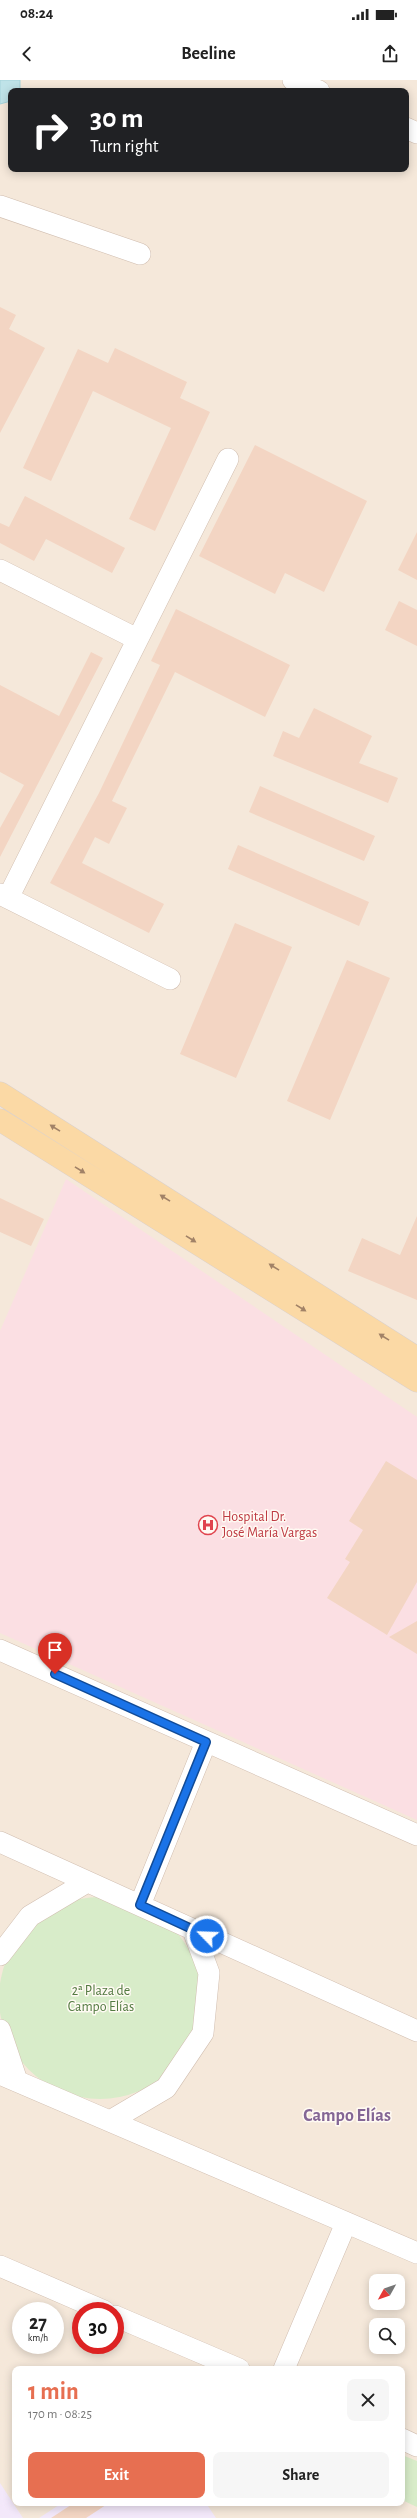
<!DOCTYPE html>
<html lang="en">
<head>
<meta charset="utf-8">
<style>
  body { margin:0; font-family:"Alegreya Sans",sans-serif; background:#f6f6f6; color:#222; height:100vh; display:flex; flex-direction:column; font-size:15px; white-space:nowrap }
  * { box-sizing:border-box; margin:0 }
  p { font-size:13px; color:#767676 }
  .icon { flex:none; width:22px; height:22px; fill:none; stroke:currentColor; stroke-width:2; stroke-linecap:round; stroke-linejoin:round }
  .map { position:relative; flex:1; overflow:hidden }
  .sheet { position:absolute; left:12px; top:2286px; width:393px; height:140px; display:flex; flex-direction:column; background:#fff; border-radius:8px; box-shadow:0 2px 10px #0003 }
  .sheet>* { flex:none }
  .hud { position:absolute; left:8px; top:8px; width:401px; height:84px; border-radius:8px; box-shadow:0 2px 10px #0003; background:#202124; color:#fff; overflow:hidden }
  .needle { width:26px; rotate:230deg }
  .tools { position:absolute; left:369px; top:2194px; display:grid; gap:8px }
  .tools a { display:grid; place-items:center; width:36px; height:36px; border-radius:8px; background:#fff; box-shadow:0 2px 10px #0003; font-size:20px }
  .speed { position:absolute; left:12px; top:2222px; display:flex; gap:8px; font-size:20px; font-weight:700; text-align:center }
  .speed>* { display:grid; place-content:center; width:52px; height:52px; border-radius:50%; background:#fff; box-shadow:0 2px 10px #0003; line-height:1 }
  .speed small { font-size:10px; font-weight:400 }
  .speed .limit { border:6px solid #d22; background:#fff; color:#111 }
  .pin { position:absolute; display:grid; place-items:center; width:34px; height:34px; color:#fff; margin:-41px -17px; border-radius:50% 50% 50% 0; rotate:-45deg; box-shadow:0 0 4px #0007 }
  .pin .icon { rotate:45deg }
  .me { position:absolute; width:44px; margin:-22px; rotate:294deg; stroke-linejoin:round; filter:drop-shadow(0 0 3px #0008) }
  .turn { display:flex; align-items:center; gap:14px; height:84px; padding:0 16px; font-size:18px }
  .turn .icon { width:52px; height:52px; stroke-width:2.5 }
  .turn b { display:block; font-size:28px; line-height:34px }
  .round { display:grid; place-items:center; flex:none; width:42px; height:42px; border-radius:8px; background:#f6f6f6 }
  .summary { display:flex; align-items:center; justify-content:space-between; height:68px; padding:0 16px }
  h1 { font-size:24px; font-weight:700; line-height:30px; color:#e76f51 }
  .action { display:flex; gap:8px; margin-top:auto; padding:8px 16px }
  .action a { flex:1; height:46px; border-radius:8px; background:#e76f51; color:#fff; font-size:16px; font-weight:700; line-height:46px; text-align:center }
  .action a+a { background:#f6f6f6; color:#222 }
  .status { display:flex; justify-content:space-between; align-items:center; height:28px; padding:0 20px; background:#fff; direction:ltr }
  .status svg { height:11px; fill:currentColor }
  header { display:flex; justify-content:space-between; align-items:center; height:52px; padding:0 16px; background:#fff; font-size:18px; font-weight:700 }
  .map>svg:first-child { display:block }
  .residential { fill:#f5e8da; fill-rule:evenodd }
  .education { fill:#f3e8fa }
  .medical { fill:#fbdfe3 }
  .green { fill:#d8ecc9 }
  .water { fill:#bfe3e8; stroke:#a5d3da }
  .building { fill:#f3d5c3 }
  .lines { fill:none; stroke-linecap:round; stroke-linejoin:round }
  .minor-casing { stroke:#d1beb0; stroke-width:22 }
  .major-casing { stroke:#dad1cd; stroke-width:23 }
  .minor { stroke:#fff; stroke-width:21 }
  .major { stroke:#fbd9a5; stroke-width:22 }
  .oneway { fill:#a18267 }
  .route-casing { stroke:#114b97; stroke-width:10 }
  .route { stroke:#1a73e8; stroke-width:7 }
  .labels { text-anchor:middle; dominant-baseline:central; stroke-width:3; stroke-linejoin:round; paint-order:stroke }
  .health-label { font-size:14px; fill:#be3a42; stroke:#fffaf3; text-anchor:start }
  .park-label { font-size:14px; fill:#537a41; stroke:#fffaf3 }
  .district-label { font-size:18px; font-weight:bold; fill:#846695; stroke:#fffaf3 }
</style>
</head>
<body>
<div class="status"><b>08:24</b><svg viewBox="0 0 49 12"><path d="M0 12V9h3v3zM5 12V6h3v6zM10 12V3h3v9zM15 12V0h3v12zM26 1h20v11H26zM47 4h2v5h-2z"/></svg></div>
<header><svg class="icon" aria-label="back" viewBox="0 0 24 24"><path d="M15 5l-7 7 7 7"/></svg>Beeline<svg class="icon" aria-label="share" viewBox="0 0 24 24"><path d="M12 15V3M7 8l5-5 5 5M5 13v7h14v-7"/></svg></header>
<div class="map">
<svg width="417" height="2438" viewBox="0 0 417 2438">
  <rect width="100%" height="100%" fill="#fdf6ec"/>
  <path class="residential" d="M 0,0 L 417,0 L 417,2438 L 0,2438 ZM 11,11 L 406,11 L 406,89 L 11,89 ZM 376,2201 L 398,2201 L 398,2223 L 376,2223 ZM 21,2231 L 55,2231 L 55,2265 L 21,2265 ZM 81,2231 L 115,2231 L 115,2265 L 81,2265 ZM 376,2245 L 398,2245 L 398,2267 L 376,2267 ZM 15,2289 L 402,2289 L 402,2423 L 15,2423 Z"/>
  <path class="education" d="M 0,2403 L 23,2438 L 0,2438 Z
    M 62,2423 L 206,2423 L 216,2438 L 39,2438 Z"/>
  <path class="medical" d="M 66,1099 L 417,1337 L 417,1740 L 0,1553 L 0,1251 Z"/>
  <path class="green" d="M-1 1918a101 101 0 1 1 202 0a101 101 0 1 1-202 0Z
    M 402,2375 L 417,2381 L 417,2427 L 402,2420 Z"/>
  <path class="water" d="M 0,0 L 20,0 L 20,11 L 11,11 L 11,21 L 0,24 Z"/>
  <path class="building" d="M 0,227 L 16,235 L 9,249 L 45,268 L 0,353 Z
    M 115,268 L 187,302 L 180,318 L 210,332 L 155,451 L 129,439 L 171,348 L 93,311 L 51,401 L 23,388 L 78,269 L 108,283 Z
    M 255,365 L 367,421 L 324,512 L 285,493 L 275,514 L 199,476 Z
    M 25,416 L 125,468 L 112,493 L 46,459 L 34,481 L 0,463 L 0,443 L 9,447 Z
    M 417,452 L 417,500 L 398,490 Z
    M 399,521 L 417,530 L 417,566 L 385,550 Z
    M 176,529 L 290,585 L 265,637 L 175,592 L 112,721 L 127,728 L 109,764 L 95,757 L 82,783 L 164,824 L 149,853 L 50,803 L 99,713 L 160,585 L 151,581 Z
    M 91,572 L 103,578 L 0,777 L 0,748 L 24,705 L 0,692 L 0,605 L 59,636 Z
    M 314,628 L 372,656 L 359,683 L 398,698 L 388,723 L 273,676 L 283,651 L 299,658 Z
    M 260,706 L 375,756 L 364,781 L 249,732 Z
    M 238,765 L 369,822 L 359,846 L 228,789 Z
    M 235,843 L 292,867 L 236,998 L 180,974 Z
    M 347,880 L 390,898 L 330,1040 L 287,1021 Z
    M 0,1118 L 44,1139 L 31,1166 L 0,1152 Z
    M 417,1136 L 417,1220 L 348,1191 L 362,1158 L 400,1175 Z
    M 386,1381 L 417,1400 L 417,1502 L 387,1555 L 327,1518 L 350,1482 L 345,1479 L 363,1450 L 349,1441 Z
    M 417,1541 L 417,1574 L 389,1557 Z
    M 74,2423 L 109,2423 L 86,2438 L 51,2438 Z"/>
  <g class="lines">
    <g class="minor-casing">
      <path id="minor" d="M 293,0 L 319,11
        M 406,48 L 417,53
        M 0,126 L 140,174
        M 0,490 L 137,559
        M 0,814 L 170,899
        M 8,818 L 228,379
        M 0,1570 L 417,1755
        M 0,1762 L 417,1951
        M 140,1825 L 206,1662
        M 0,1875 L 30,1836 L 87,1802
        M 0,1950 L 17,2001
        M 0,1994 L 417,2173
        M 110,2041 L 166,2008 L 203,1953 L 209,1893 L 193,1850
        M 0,2186 L 104,2231
        M 115,2236 L 239,2289
        M 284,2289 L 346,2143
        M 402,2359 L 417,2366"/>
    </g>
    <g class="major-casing">
      <path id="major" d="M 0,1013 L 417,1278
        M 0,1040 L 417,1301"/>
    </g>
    <use href="#minor" class="minor"/>
    <use href="#major" class="major"/>
  </g>
  <defs><path id="oneway-solid" d="M-6-.8H1V-3.2L6.5 0L1 3.2V.8H-6Z"/></defs>
  <g class="oneway">
    <use href="#oneway-solid" transform="translate(55 1048) rotate(-148)"/>
    <use href="#oneway-solid" transform="translate(80 1090) rotate(32)"/>
    <use href="#oneway-solid" transform="translate(165 1118) rotate(-148)"/>
    <use href="#oneway-solid" transform="translate(191 1159) rotate(32)"/>
    <use href="#oneway-solid" transform="translate(274 1187) rotate(-148)"/>
    <use href="#oneway-solid" transform="translate(301 1228) rotate(32)"/>
    <use href="#oneway-solid" transform="translate(384 1257) rotate(-148)"/>
  </g>
  <g class="lines">
    <g class="route-casing">
      <path id="route" d="M 55,1594 L 206,1662 L 140,1825 L 207,1856"/>
    </g>
    <use href="#route" class="route"/>
  </g>
  <defs>
    <g id="hospital-ring" transform="scale(1)"><circle r="9.5" fill="#fffaf3" stroke="#e0444e" stroke-width="1.5"/><path d="M-5-5h3v3.5h4V-5h3V5h-3V1.5h-4V5h-3Z" fill="#e0444e"/></g>
  </defs>
  <g fill-rule="evenodd">
    <use href="#hospital-ring" x="208" y="1445"/>
  </g>
  <g class="labels">
    <g class="health-label">
      <text x="222" y="1437">Hospital Dr.<tspan x="222" dy="16">José María Vargas</tspan></text>
    </g>
    <g class="park-label">
      <text x="101" y="1911">2ª Plaza de<tspan x="101" dy="16">Campo Elías</tspan></text>
    </g>
    <g class="district-label">
      <text x="347" y="2036">Campo Elías</text>
    </g>
  </g>
</svg>
<div class="tools">
<a><svg class="needle" viewBox="-14 -14 28 28"><path d="M0-13l5 13h-10z" fill="#e53935"/><path d="M0 13l5-13h-10z" fill="#767676"/></svg></a>
<a><svg class="icon" aria-label="search" viewBox="0 0 24 24"><circle cx="10" cy="10" r="6"/><path d="M15 15l6 6"/></svg></a>
</div>
<div class="speed"><div>27<small>km/h</small></div><div class="limit">30</div></div>
<div class="pin" style="left:55px;top:1594px;background:#d93025"><svg class="icon" aria-label="arrive" viewBox="0 0 24 24"><path d="M6 21V4h12l-3 4 3 4H6"/></svg></div>
<svg class="me" style="left:207px;top:1856px" viewBox="-20 -20 40 40"><circle r="17" fill="#1a73e8" stroke="#fff" stroke-width="3"/><path d="M0-11L8 9 0 5-8 9z" fill="#fff"/></svg>
<div class="hud">
<div class="turn"><svg class="icon" aria-label="right" viewBox="0 0 24 24"><path d="M7 20v-9h11M14 6l5 5-5 5"/></svg><div><b>30 m</b>Turn right</div></div>
</div>
<section class="sheet">
<div class="summary"><div><h1>1 min</h1><p>170 m · 08:25</p></div><a class="round"><svg class="icon" aria-label="close" viewBox="0 0 24 24"><path d="M6 6l12 12M18 6L6 18"/></svg></a></div>
<div class="action"><a>Exit</a><a>Share</a></div>
</section>
</div>
</body>
</html>
